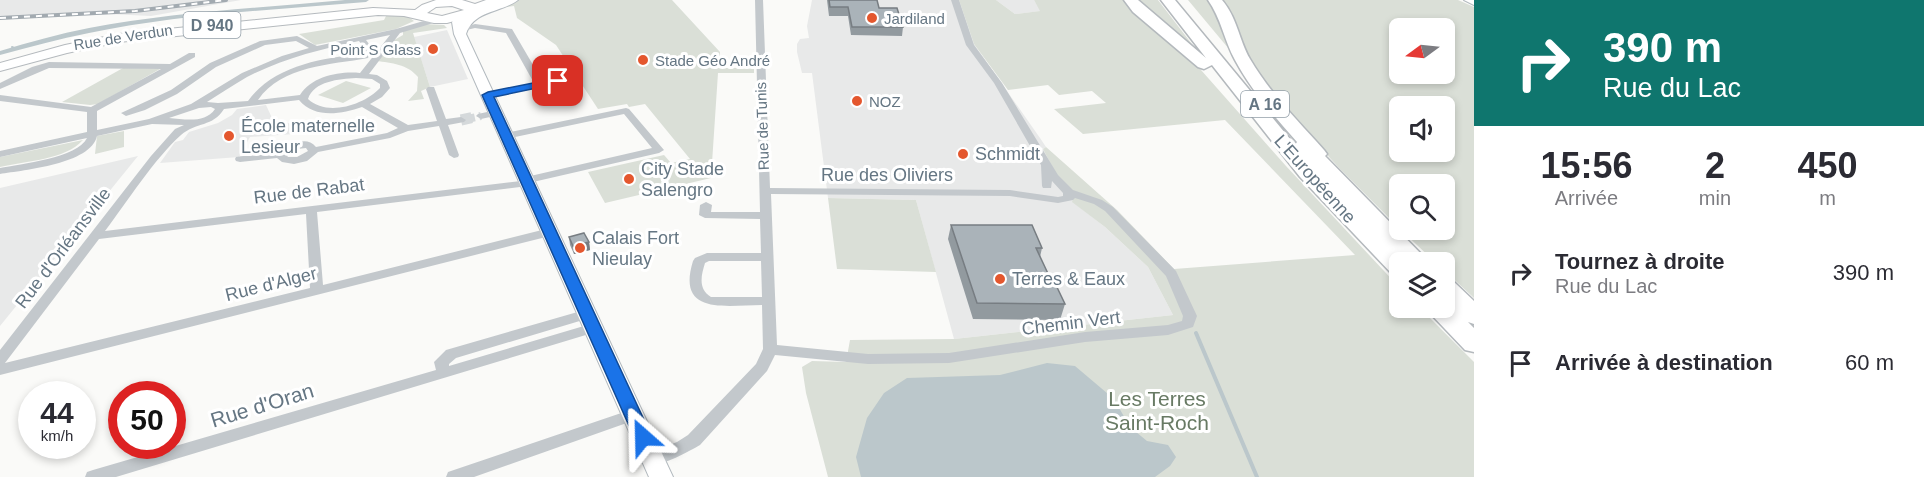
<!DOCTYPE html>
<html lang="fr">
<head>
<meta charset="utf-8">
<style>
  body { margin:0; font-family:Arial,sans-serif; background:#f7f7f7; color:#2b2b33; height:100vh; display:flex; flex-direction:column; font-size:22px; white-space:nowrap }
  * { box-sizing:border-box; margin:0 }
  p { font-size:20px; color:#7c7c81 }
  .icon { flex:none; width:33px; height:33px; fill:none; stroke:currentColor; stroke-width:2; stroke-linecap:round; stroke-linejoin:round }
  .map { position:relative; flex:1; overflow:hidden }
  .details { display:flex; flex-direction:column; background:#fff; width:450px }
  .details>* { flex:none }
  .guide { background:#0f766e; color:#fff; overflow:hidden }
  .needle { width:39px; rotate:255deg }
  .tools { position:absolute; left:1389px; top:18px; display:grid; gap:12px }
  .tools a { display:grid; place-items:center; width:66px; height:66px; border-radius:9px; background:#fff; box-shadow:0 3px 9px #0003; font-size:30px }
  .speed { position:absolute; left:18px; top:381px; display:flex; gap:12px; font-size:30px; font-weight:700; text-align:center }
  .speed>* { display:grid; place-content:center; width:78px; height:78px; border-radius:50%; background:#fff; box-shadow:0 3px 9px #0003; line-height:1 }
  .speed small { font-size:15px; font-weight:400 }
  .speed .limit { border:9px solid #d22; background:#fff; color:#111 }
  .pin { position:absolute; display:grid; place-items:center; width:51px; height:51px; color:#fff; margin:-26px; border-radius:12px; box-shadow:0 3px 9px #0006 }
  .me { position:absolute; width:66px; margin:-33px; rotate:335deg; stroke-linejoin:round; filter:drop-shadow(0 0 4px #0008) }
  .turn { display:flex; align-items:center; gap:21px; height:126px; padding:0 30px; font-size:27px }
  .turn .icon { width:78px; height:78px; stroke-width:2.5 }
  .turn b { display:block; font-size:42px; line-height:51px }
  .eta { display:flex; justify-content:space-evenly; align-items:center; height:102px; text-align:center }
  .eta b { font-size:36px; font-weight:700; line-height:42px }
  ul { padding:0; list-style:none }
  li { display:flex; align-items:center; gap:18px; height:90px; padding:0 30px }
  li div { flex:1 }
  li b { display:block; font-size:22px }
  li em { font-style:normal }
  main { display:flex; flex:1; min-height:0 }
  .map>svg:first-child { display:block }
  .built { fill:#e8e9e9 }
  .green { fill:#dadfd7; fill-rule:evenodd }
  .water { fill:#bbc7cb }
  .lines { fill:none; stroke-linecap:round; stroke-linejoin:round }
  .stream-far1 { stroke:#bbc7cb; stroke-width:2 }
  .stream { stroke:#bbc7cb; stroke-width:4 }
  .canal { fill:#bbc7cb; fill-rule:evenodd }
  .street-tunnel-far1 { stroke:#d5d9db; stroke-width:8; stroke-dasharray:8 4.5; stroke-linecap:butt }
  .street-tunnel { stroke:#d5d9db; stroke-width:11; stroke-dasharray:11 5; stroke-linecap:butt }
  .secondary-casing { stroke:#b3babf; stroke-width:2 }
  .primary-casing { stroke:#b5babe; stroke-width:2 }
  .highway-casing { stroke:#b4b9bd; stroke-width:3 }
  .street { fill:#c3c8cc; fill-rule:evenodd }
  .secondary { fill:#fff; fill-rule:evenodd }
  .primary { fill:#fff; fill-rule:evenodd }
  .highway { fill:#fff; fill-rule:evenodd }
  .rail-casing { stroke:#a2aab0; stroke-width:4 }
  .rail { stroke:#fff; stroke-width:2; stroke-dasharray:6; stroke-linecap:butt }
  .wall { fill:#929a9f }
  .shaded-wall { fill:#777d82 }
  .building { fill:#aab3b9; stroke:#777d82; stroke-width:1.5 }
  .route { fill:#1a73e8; stroke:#114b97; stroke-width:1.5 }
  .poi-dot { fill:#e4572e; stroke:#fff; stroke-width:2 }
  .labels { text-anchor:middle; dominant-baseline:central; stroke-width:6; stroke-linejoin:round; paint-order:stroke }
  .far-poi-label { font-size:15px; fill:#657683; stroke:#fff; text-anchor:start }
  .far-street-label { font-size:15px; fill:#657683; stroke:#fff }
  .shield { fill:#fff; stroke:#939fa8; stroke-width:1.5 }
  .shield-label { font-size:16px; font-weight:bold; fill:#657683 }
  .poi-label { font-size:18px; fill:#657683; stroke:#fff; text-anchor:start }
  .street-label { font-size:18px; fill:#657683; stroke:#fff }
  .near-park-label { font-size:21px; fill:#687a64; stroke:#fff }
  .near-street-label { font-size:21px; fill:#657683; stroke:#fff }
</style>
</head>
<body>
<main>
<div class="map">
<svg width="1474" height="477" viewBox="0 0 1474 477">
  <rect width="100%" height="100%" fill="#fafaf8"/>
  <path class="built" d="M 0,0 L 241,0 L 151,16 L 109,14 L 0,19 Z
    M 812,0 L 959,0 L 974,44 L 1040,138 L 1046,147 L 1043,149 L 1076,194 L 1073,202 L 1105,227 L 1148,267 L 1173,315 L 954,339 L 916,200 L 828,198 L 812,73 L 802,73 L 797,52 L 797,44 L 800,39 L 809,38 L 807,26 Z
    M 996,0 L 1034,0 L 1041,11 L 1015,14 Z
    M 447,30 L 468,79 L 430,87 L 414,37 Z
    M 266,105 L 272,118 L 294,125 L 294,134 L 250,137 L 239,157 L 160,163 L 175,142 L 183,140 L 189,132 L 218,123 L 232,115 L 237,109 Z
    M 138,156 L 0,326 L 0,188 Z"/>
  <path class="green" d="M 519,0 L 672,0 L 720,52 L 719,68 L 754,68 L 754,73 L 718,73 L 711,178 L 605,203 L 588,172 L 664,155 L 671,163 L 690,159 L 645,104 L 629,107 L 627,104 L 598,109 L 556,45 L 517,18 L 514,6 L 498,8 L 497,5 Z
    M 959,0 L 996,0 L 1015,14 L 1040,11 L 1034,0 L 1158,0 L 1198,52 L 1186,53 L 1286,166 L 1399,287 L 1400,308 L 1420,308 L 1474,362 L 1474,477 L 828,477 L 806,393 L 802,367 L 812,361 L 846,362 L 850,340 L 954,339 L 1173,315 L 1148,267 L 1105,227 L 1072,202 L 1075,194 L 1057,175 L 1043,149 L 1046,147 L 1117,210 L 1174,269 L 1355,255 L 1225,120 L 1083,134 L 1054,109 L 1106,103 L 1092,91 L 1059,95 L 1048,85 L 1008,90 L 974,44 Z
    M 1188,0 L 1211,0 L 1239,61 Z
    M 1218,0 L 1458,0 L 1474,7 L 1474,298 L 1445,271 L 1444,262 L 1435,262 L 1401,230 L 1444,230 L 1444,184 L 1400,184 L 1399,228 L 1340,169 L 1265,87 ZM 1400,28 L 1444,28 L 1444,74 L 1400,74 ZM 1400,106 L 1444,106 L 1444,152 L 1400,152 Z
    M 387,14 L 407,16 L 414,21 L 396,29 L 315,45 L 299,34 L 384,20 Z
    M 423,24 L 444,25 L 447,28 L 413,33 L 430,87 L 421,91 L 424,99 L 408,101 L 417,91 L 418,77 C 407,64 392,63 376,61 L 377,56 L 386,52 L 389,43 L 403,35 L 403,31 Z
    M 123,68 L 160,69 L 98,104 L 90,105 L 62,102 Z
    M 346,81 L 371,88 L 343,103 L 318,95 Z
    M 124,131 L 124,147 L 95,154 L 97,136 Z
    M 83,140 C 65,160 26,161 0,167 L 0,157 Z
    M 828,198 L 916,200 L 936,272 L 837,269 Z"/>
  <path class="water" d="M 1047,363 L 1075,366 L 1114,399 L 1130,427 L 1147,441 L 1168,445 L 1176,457 L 1170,466 L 1155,477 L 861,477 L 856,457 L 867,418 L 884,393 L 907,378 L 1000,375 Z"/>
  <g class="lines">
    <path class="stream-far1" d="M 12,47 L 16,49"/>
    <path class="stream" d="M 1196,333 L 1257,477"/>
    <path class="canal" d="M 345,0 L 369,0 L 366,2 C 274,10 180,14 89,33 C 59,39 30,47 0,55 L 0,51 C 29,42 59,34 89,28 C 173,12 259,8 345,0 Z"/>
    <path class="street-tunnel-far1" d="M 467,119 L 481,116"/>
    <path class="street-tunnel" d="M 461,120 L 475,117"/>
    <g class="secondary-casing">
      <path id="secondary" d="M 499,0 L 518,0 C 501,13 474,10 466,34 L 673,477 L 649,477 L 454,34 L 452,22 L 458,14 L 467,15 L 478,8 Z
        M 1464,0 L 1474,0 L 1474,5 Z"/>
    </g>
    <g class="primary-casing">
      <path id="primary" d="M 436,0 L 462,0 L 475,4 L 486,0 L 505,0 L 465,18 L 447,23 L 434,23 L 404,16 L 378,15 L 119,42 L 67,53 L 0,71 L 0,63 L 65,45 L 119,34 L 373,8 L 415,10 L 422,5 ZM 452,6 L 464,10 L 442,16 L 427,13 L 436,7 Z"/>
    </g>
    <g class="highway-casing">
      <path id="highway" d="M 1124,0 L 1138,0 L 1206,58 L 1161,0 L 1175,0 L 1295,145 L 1297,142 C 1274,116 1251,90 1235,60 C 1224,40 1221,18 1208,0 L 1222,0 C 1237,17 1239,40 1250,59 C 1270,93 1298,121 1324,150 L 1327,154 L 1325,156 L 1429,262 L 1400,262 L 1400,276 L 1392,274 L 1300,177 L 1212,65 L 1204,69 L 1198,67 L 1133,12 Z
        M 1444,279 L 1453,281 L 1474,301 L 1474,324 L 1468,322 L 1474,328 L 1474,352 L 1465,350 L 1425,308 L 1444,308 Z"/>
    </g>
    <path class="street" d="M 755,0 L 763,0 L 770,188 L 1010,190 L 1058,197 L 1063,196 L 1063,193 L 1052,181 L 1051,188 L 1043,188 L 1042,186 L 1041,165 L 994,83 L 966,45 L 951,0 L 959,0 L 974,45 L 1002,83 L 1058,175 L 1073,190 L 1102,200 L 1113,207 L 1176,271 L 1197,316 L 1193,327 L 1168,335 L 1085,342 L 949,363 L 868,364 L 775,355 L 767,371 L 700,445 C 688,452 657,469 644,465 L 642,460 L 644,455 L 677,442 L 688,435 L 756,364 L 763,349 L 762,305 C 726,305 676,316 693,261 L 695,258 L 707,253 L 761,253 L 760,219 L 705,218 L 699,215 L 700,205 L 706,202 L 712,205 L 711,212 L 760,212 ZM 771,194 L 1010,196 L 1058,203 L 1073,200 L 1075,198 L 1094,204 L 1105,211 L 1166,276 L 1183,316 L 1182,321 L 1168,325 L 1085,332 L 949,353 L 868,354 L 777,345 ZM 709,261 L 761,261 L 762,297 L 711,297 C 698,289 701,276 705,263 Z
      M 434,18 L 437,18 L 437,22 L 400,33 L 369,74 L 377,75 L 387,81 L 390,88 L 382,97 L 370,104 L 408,125 L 437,121 L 426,89 L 428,87 L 434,87 L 446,119 L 461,117 L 466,120 L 464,122 L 448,125 L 459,155 L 458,157 L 454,158 L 449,155 L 439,126 L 408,131 L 390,138 L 318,152 L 307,161 L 294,164 L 282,162 L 277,158 L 240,162 L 236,161 L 235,159 L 236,157 C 249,154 263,156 276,152 C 287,149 304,133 316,147 L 387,133 L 398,128 L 362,107 C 341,114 315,119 299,100 L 224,109 C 213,127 196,122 181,135 C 155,158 127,202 105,231 L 521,181 L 522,178 L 526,177 L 652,148 L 624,114 L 506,139 L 501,136 L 506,133 L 626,108 L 629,109 L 664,150 L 659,153 L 533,182 L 532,185 L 528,186 L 317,212 L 323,285 L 550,228 L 556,232 L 554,235 L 0,375 L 0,350 L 151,156 L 175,129 L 184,125 L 152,124 L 97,136 C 91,164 24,170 0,174 L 0,168 C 20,164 78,158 87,138 L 0,157 L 0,151 L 87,132 L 87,112 L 0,101 L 0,95 L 91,107 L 161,69 L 49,68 L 0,89 L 0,83 L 32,67 L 49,62 L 170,64 L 189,53 L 195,53 L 195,57 L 97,111 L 97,130 L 149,119 L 191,104 L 242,73 L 282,56 L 309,48 L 296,41 L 265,45 L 216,67 L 177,94 L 145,110 L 126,116 L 121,113 L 171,90 L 210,63 L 260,41 L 297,36 L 317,46 L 396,29 ZM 390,35 L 360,73 C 340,71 312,76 300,95 L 258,100 C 282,65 331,65 368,58 L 372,48 L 366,40 ZM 359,41 L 364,48 L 362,54 C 321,58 273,66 248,101 L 218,103 L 207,102 C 220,94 233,85 247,77 C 282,59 321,49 359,41 ZM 356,78 L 372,79 L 380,84 L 380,88 C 364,105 327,117 308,99 C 314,81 339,79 356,78 ZM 211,107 L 215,109 C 205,124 184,119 169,118 L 199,108 ZM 306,148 L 308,151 L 297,157 L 287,157 L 297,149 ZM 306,214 L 310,288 L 5,363 L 99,239 Z
      M 475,24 L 512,29 L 543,82 L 575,75 L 579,78 L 575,81 L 485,97 L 485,93 L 534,83 L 506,33 L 475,28 L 462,31 L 458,29 Z
      M 496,110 L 499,111 L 499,115 L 481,119 L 476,116 L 478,114 Z
      M 588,309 L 593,311 L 595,314 L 593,317 L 456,358 L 449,364 L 449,366 L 594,323 L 599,325 L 601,328 L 599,331 L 116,477 L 85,477 L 87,472 L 93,470 L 436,370 L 434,362 L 446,350 Z
      M 633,409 L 638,411 L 641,415 L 638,419 L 474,477 L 446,477 L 448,472 Z"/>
    <use href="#secondary" class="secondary"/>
    <use href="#primary" class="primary"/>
    <use href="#highway" class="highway"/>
    <g class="rail-casing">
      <path id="rail" d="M 0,18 L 135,11 L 226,0"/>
    </g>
    <use href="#rail" class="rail"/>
  </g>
  <path class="wall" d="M 827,0 L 877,0 L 879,8 L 903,27 L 902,36 L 851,35 L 848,16 L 829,16 Z
    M 951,225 L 1042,248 L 1040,257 L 1051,280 L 1065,304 L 1060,320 L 973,319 L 948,239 Z
    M 569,237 L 589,242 L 590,250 L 574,254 L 570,245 Z"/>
  <path class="shaded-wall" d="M 589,242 L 590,250 L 574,254 L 573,246 Z"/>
  <path class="building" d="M 829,0 L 877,0 L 879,8 L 897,8 L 903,27 L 852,27 L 848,7 L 830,7 Z
    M 951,225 L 1032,225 L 1042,248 L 1036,248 L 1051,280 L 1054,281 L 1065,304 L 977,303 Z
    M 584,233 L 589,242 L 573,246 L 569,237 Z"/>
  <path class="route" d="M 558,78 L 561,79 L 561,83 L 494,97 L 652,437 L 650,442 L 643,444 L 637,442 L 634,437 L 482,95 L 488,92 Z"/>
  <g class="poi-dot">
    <circle cx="872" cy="18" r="6"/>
    <circle cx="433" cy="49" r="6"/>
    <circle cx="643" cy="60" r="6"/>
    <circle cx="857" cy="101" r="6"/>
    <circle cx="229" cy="136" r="6"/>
    <circle cx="963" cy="154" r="6"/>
    <circle cx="629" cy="179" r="6"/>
    <circle cx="580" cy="248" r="6"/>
    <circle cx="1000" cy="279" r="6"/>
  </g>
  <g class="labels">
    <g class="far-poi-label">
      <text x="884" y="18">Jardiland</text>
      <text x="421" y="49" text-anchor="end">Point S Glass</text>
      <text x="655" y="60">Stade Géo André</text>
      <text x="869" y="101">NOZ</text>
    </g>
    <g class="far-street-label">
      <text transform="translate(123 37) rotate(-9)">Rue de Verdun</text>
      <text transform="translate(762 126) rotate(-92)">Rue de Tunis</text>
    </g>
    <g class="shield">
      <rect x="183.5" y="12" width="57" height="26" rx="4.5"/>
      <rect x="1241" y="91" width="48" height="26" rx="4.5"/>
    </g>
    <g class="shield-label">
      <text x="212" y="25">D 940</text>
      <text x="1265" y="104">A 16</text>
    </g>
    <g class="poi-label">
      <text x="241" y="126">École maternelle<tspan x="241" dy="21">Lesieur</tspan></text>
      <text x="975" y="154">Schmidt</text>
      <text x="641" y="169">City Stade<tspan x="641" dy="21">Salengro</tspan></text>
      <text x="592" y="238">Calais Fort<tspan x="592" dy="21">Nieulay</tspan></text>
      <text x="1012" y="279">Terres &amp; Eaux</text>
    </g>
    <g class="street-label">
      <text x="887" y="175">Rue des Oliviers</text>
      <text transform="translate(1315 179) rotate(48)">L'Européenne</text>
      <text transform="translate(309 191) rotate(-7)">Rue de Rabat</text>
      <text transform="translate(63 248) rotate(-53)">Rue d'Orléansville</text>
      <text transform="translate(271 284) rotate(-14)">Rue d'Alger</text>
      <text transform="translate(1071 323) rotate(-7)">Chemin Vert</text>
    </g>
    <g class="near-park-label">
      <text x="1157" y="398">Les Terres<tspan x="1157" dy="24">Saint-Roch</tspan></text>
    </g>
    <g class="near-street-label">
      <text transform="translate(262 405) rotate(-17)">Rue d'Oran</text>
    </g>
  </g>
</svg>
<div class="tools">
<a><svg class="needle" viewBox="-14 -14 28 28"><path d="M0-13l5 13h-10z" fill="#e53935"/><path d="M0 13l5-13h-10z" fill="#7c7c81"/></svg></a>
<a><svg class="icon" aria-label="sound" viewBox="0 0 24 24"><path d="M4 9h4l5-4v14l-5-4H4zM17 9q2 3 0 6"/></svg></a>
<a><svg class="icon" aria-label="search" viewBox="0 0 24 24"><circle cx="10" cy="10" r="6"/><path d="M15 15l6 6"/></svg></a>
<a><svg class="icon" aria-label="layers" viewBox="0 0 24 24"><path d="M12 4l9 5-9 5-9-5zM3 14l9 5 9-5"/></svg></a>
</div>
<div class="speed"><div>44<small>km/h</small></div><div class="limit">50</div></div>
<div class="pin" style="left:558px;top:81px;background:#d93025"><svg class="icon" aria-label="arrive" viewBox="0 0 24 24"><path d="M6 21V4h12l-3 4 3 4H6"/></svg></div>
<svg class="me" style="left:643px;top:437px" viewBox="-20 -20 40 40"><path d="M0-17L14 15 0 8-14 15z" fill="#1a73e8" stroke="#fff" stroke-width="4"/></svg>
</div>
<section class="details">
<div class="guide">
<div class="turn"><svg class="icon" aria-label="right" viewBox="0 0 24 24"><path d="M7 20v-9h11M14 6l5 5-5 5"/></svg><div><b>390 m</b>Rue du Lac</div></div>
</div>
<div class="eta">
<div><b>15:56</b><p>Arrivée</p></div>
<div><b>2</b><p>min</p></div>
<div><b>450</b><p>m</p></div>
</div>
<ul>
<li><svg class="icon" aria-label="right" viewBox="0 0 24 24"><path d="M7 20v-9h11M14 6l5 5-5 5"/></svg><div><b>Tournez à droite</b><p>Rue du Lac</p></div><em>390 m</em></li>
<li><svg class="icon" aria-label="arrive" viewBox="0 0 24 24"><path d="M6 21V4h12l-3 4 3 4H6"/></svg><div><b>Arrivée à destination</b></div><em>60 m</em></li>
</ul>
</section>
</main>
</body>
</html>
